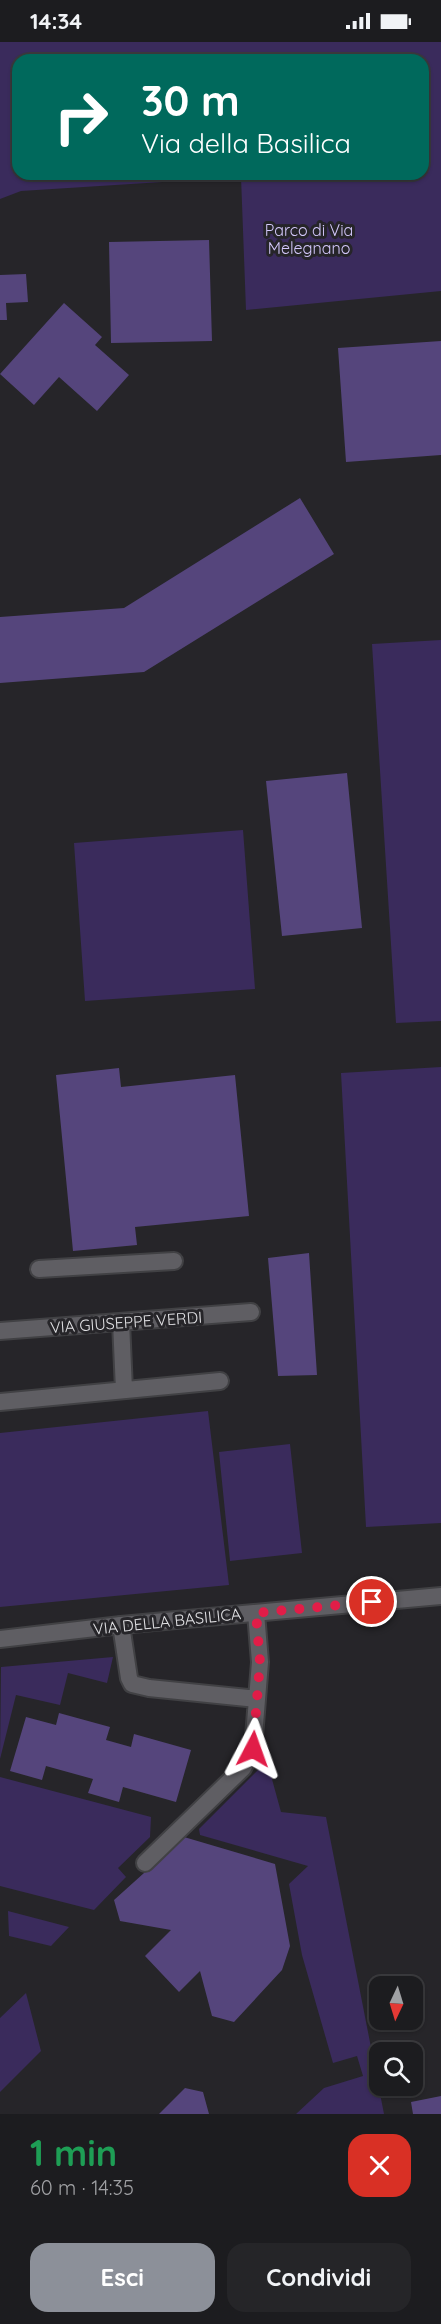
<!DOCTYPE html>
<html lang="it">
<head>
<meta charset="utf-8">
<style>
  body { margin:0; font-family:Quicksand,sans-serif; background:#252528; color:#f1f3f6; height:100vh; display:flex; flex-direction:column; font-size:22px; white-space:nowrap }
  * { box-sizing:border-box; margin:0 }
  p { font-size:20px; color:#a0a1a4 }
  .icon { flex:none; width:33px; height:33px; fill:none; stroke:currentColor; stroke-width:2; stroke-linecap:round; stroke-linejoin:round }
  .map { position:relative; height:2072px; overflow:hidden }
  .side { display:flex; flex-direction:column; background:#1c1c1f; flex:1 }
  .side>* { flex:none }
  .hud { position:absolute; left:12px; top:12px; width:417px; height:126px; border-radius:18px; box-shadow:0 2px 4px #0004,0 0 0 2px #3a3a3d; background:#00695c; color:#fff; overflow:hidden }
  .needle { width:39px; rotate:184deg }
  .controls { position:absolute; left:369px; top:1934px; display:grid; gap:12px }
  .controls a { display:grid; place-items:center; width:54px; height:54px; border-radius:12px; background:#1c1c1f; box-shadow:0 2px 4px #0004,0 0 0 2px #3a3a3d; font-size:30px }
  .pin { position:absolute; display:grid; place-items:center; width:51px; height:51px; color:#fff; margin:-26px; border:3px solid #fff; border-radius:50%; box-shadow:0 2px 6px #0007 }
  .me { position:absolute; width:66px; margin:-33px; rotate:4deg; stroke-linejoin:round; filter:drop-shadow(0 0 4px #0008) }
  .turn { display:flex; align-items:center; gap:21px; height:126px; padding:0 30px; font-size:27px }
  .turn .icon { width:78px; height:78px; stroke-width:2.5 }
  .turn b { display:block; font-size:42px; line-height:51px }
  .round { display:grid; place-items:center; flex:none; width:63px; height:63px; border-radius:18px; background:#252528 }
  .summary { display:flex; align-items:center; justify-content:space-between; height:102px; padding:0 30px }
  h1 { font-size:36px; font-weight:800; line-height:45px; color:#1e9e55 }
  .primary-button { display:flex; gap:12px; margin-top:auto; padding:12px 30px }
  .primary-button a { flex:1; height:69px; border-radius:18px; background:#8c9099; color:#fff; font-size:24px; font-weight:800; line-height:69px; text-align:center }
  .primary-button a+a { background:#252528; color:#f1f3f6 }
  .status { display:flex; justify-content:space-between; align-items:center; height:42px; padding:0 30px; background:#1c1c1f; direction:ltr }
  .status svg { height:16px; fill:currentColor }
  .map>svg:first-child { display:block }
  .green { fill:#3a2b5c; fill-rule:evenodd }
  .building { fill:#55457c }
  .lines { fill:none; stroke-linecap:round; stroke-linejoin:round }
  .service-casing { stroke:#414144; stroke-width:20 }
  .minor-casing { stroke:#414144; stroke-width:20 }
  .service { stroke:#5f5e63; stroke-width:16 }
  .minor { stroke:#5f5e63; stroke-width:16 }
  .route { stroke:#e11d48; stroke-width:10; stroke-dasharray:0 18 }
  .labels { text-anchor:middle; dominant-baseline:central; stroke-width:6; stroke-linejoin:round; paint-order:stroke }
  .park-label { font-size:16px; fill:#d4c8fc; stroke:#262529 }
  .street-label { font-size:16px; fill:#e1e1e4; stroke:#262529 }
</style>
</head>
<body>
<div class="status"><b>14:34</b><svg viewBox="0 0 49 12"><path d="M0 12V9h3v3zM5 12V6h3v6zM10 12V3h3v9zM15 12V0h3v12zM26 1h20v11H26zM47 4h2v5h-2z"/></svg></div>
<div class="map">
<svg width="441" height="2072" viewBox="0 0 441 2072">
  <rect width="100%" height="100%" fill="#262529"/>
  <path class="green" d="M 0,0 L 441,0 L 441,249 L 246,268 L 241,135 L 21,149 L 0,157 ZM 18,18 L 423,18 L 423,132 L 18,132 Z
    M 441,598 L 441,979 L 396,981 L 372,602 Z
    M 243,788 L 255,947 L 85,959 L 74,801 Z
    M 441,1025 L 441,1481 L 366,1485 L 341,1031 Z
    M 208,1369 L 229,1543 L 0,1565 L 0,1391 Z
    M 290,1402 L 302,1511 L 230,1519 L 219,1410 Z
    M 113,1615 L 107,1641 L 68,1631 L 60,1663 L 16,1653 L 0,1717 L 1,1625 Z
    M 267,1719 L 281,1770 L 326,1775 L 384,2072 L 296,2072 L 324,2046 L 363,2034 L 357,2014 L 333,2021 L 302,1913 L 289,1842 L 308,1824 L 200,1793 L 199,1787 Z
    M 0,1735 L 151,1775 L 150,1795 L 118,1826 L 126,1835 L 94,1868 L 0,1844 Z
    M 8,1869 L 69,1885 L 51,1904 L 9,1894 Z
    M 26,1951 L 41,2009 L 0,2050 L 0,1976 Z"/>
  <path class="building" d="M 209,198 L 212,299 L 111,301 L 109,200 Z
    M 26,232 L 28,260 L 6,261 L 7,278 L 0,278 L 0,233 Z
    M 64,261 L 102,295 L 95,303 L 129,333 L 97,369 L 59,335 L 34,363 L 0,332 Z
    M 441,299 L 441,413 L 346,420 L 338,306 Z
    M 300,456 L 334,512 L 144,630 L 0,641 L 0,575 L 124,566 Z
    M 347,731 L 362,886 L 282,894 L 266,739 Z
    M 119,1026 L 121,1045 L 235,1033 L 249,1174 L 135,1185 L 137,1203 L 73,1209 L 56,1033 Z
    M 309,1211 L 317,1333 L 278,1334 L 268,1216 Z
    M 59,1671 L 110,1685 L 106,1698 L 131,1705 L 134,1692 L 191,1708 L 176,1760 L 123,1745 L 119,1760 L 88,1751 L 93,1737 L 46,1724 L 42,1738 L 10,1729 L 26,1675 L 56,1683 Z
    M 184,1795 L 275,1822 L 290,1904 L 282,1928 L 234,1980 L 212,1974 L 200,1929 L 179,1950 L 145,1914 L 171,1888 L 120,1879 L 114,1858 Z
    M 185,2046 L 203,2050 L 209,2072 L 159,2072 Z
    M 441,2054 L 441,2072 L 413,2072 L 411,2060 Z"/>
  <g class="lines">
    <g class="service-casing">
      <path id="service" d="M 39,1227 L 174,1219
        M 121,1280 L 124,1348
        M 0,1360 L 220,1339
        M 121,1583 L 129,1636 L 132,1642 L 149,1646 L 257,1657
        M 145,1821 L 243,1726 L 253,1707 L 260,1620 L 256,1571"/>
    </g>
    <g class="minor-casing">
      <path id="minor" d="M 0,1289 L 251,1270
        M 0,1597 L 121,1583 L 441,1554"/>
    </g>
    <use href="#service" class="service"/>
    <use href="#minor" class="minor"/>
  </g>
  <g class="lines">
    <path class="route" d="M 253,1707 L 260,1620 L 256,1571 L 372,1560"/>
  </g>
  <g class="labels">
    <g class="park-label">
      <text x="309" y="188">Parco di Via<tspan x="309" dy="18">Melegnano</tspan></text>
    </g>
    <g class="street-label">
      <text transform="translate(126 1280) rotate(-4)">VIA GIUSEPPE VERDI</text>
      <text transform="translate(167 1579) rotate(-6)">VIA DELLA BASILICA</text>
    </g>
  </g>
</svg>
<div class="controls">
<a><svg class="needle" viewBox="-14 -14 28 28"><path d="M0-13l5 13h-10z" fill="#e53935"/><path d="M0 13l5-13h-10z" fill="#a0a1a4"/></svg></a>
<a><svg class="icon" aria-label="search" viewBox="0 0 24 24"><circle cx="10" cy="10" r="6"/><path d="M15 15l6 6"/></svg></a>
</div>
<div class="pin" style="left:372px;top:1560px;background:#d93025"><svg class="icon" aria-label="arrive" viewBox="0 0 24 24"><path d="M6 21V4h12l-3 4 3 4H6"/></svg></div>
<svg class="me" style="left:253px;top:1707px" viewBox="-20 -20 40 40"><path d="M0-17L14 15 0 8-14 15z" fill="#e11d48" stroke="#fff" stroke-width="4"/></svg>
<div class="hud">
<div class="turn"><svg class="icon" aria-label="right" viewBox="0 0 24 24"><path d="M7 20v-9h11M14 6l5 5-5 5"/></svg><div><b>30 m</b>Via della Basilica</div></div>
</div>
</div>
<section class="side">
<div class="summary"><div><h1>1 min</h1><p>60 m · 14:35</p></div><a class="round" style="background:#d93025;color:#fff"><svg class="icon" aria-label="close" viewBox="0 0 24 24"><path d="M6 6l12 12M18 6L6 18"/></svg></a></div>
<div class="primary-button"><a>Esci</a><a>Condividi</a></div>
</section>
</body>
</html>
